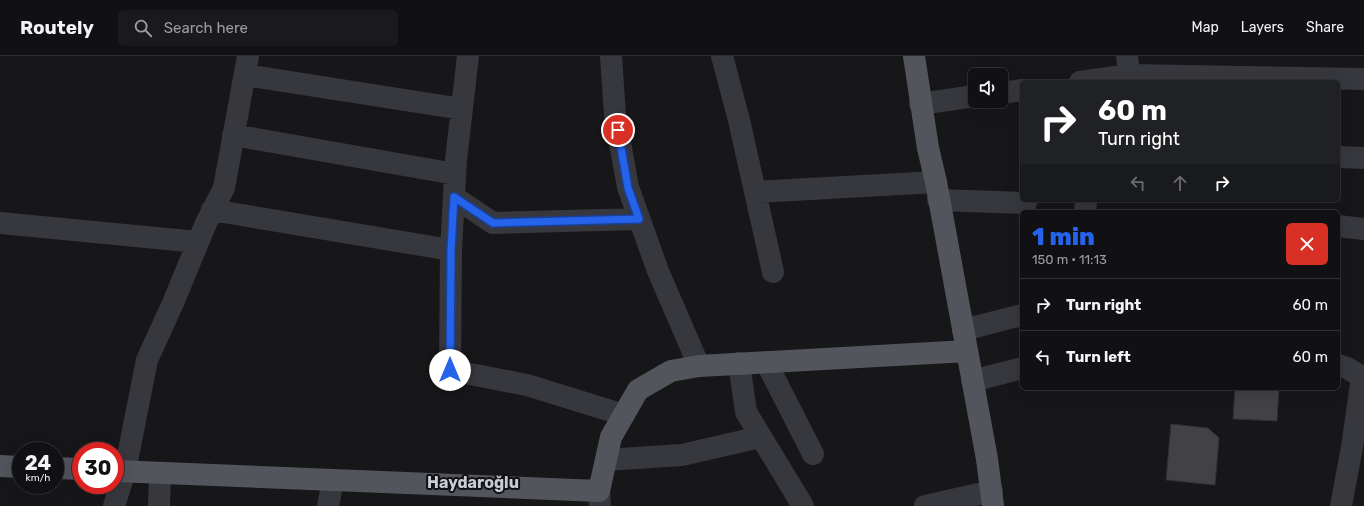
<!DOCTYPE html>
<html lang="en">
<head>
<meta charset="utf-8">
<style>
  body { margin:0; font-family:Rubik,sans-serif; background:#1a191c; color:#f1f3f6; height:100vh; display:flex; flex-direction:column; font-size:15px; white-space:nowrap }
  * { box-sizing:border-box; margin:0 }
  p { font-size:13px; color:#9c9da0 }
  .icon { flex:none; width:22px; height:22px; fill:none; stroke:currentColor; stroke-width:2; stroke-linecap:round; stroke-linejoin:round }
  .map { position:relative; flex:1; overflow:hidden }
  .sheet { position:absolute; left:1020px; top:154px; width:320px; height:180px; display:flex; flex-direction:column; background:#111013; border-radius:6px; box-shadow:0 4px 16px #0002,0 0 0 1px #303033 }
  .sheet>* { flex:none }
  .top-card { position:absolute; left:1020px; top:24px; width:320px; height:122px; border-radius:6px; box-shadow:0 4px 16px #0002,0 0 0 1px #303033; background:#202124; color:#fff; overflow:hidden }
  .tools { position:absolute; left:968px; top:12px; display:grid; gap:8px }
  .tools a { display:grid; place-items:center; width:40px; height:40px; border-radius:6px; background:#111013; box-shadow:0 4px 16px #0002,0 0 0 1px #303033; font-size:20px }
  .speed { position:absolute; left:12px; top:386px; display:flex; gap:8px; font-size:20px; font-weight:700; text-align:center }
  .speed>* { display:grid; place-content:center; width:52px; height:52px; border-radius:50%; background:#111013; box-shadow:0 4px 16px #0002,0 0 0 1px #303033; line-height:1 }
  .speed small { font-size:10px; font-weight:400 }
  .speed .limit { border:6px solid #d22; background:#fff; color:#111 }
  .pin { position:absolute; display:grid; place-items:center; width:34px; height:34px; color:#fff; margin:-17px; border:2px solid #fff; border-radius:50%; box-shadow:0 1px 4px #0007 }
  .me { position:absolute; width:44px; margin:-22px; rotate:0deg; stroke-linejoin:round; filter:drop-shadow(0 0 3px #0008) }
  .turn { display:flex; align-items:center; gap:14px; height:84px; padding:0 12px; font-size:18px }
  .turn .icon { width:52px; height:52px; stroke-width:2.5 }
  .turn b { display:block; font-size:28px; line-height:34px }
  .lanes { display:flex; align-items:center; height:38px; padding:0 12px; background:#0003; justify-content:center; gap:20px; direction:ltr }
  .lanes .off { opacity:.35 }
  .round { display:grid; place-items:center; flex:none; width:42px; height:42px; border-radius:6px; background:#1a191c }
  .headline { display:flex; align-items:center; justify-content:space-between; height:68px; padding:0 12px }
  h1 { font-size:24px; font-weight:800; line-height:30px; color:#2563eb }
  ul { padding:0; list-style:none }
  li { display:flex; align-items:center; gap:12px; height:52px; padding:0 12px; border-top:1px solid #303033 }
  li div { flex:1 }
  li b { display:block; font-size:15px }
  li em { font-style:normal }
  header { display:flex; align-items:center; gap:24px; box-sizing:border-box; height:56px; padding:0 20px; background:#111013; border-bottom:1px solid #303033 }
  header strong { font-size:19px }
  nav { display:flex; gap:22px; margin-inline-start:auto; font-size:14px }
  .search { width:280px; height:36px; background:#1a191c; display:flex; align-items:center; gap:10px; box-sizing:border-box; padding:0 14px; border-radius:6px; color:#9c9da0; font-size:15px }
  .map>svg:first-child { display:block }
  .building { fill:#414146; stroke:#303035 }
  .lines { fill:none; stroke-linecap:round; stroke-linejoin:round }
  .minor { stroke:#37383e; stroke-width:22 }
  .major { stroke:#53555d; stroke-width:22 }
  .route-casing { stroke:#184099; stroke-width:10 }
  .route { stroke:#2563eb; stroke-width:7 }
  .labels { text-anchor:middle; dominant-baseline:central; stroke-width:4; stroke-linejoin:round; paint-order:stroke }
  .district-label { font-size:16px; font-weight:bold; fill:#c9ccd5; stroke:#111114 }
</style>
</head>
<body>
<header>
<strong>Routely</strong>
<div class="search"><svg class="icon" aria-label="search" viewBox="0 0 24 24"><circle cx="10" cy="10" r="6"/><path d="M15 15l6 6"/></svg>Search here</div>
<nav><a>Map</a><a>Layers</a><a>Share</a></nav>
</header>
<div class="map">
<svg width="1364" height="450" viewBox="0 0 1364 450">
  <rect width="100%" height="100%" fill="#171619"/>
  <path class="building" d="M 1235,332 L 1279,332 L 1277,365 L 1233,363 Z
    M 1171,368 L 1208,372 L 1219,382 L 1215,429 L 1166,424 Z"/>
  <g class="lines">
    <path class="minor" d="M 468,0 L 456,104 L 451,194 L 450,314 L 527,329 L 624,359
      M 611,0 L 615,59 L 628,131 L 658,215 L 699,310
      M 722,0 L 739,64 L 773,216
      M 1127,0 L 1129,19
      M 245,19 L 462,53
      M 1080,26 L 1129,19 L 1364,23
      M 1001,37 L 1022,34
      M 920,48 L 975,40
      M 233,79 L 455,118
      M 1338,101 L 1364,102
      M 755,136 L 936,126
      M 454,141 L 493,167 L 639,163
      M 938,144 L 1026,147
      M 212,154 L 451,194
      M 1085,156 L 1086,144
      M 0,167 L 198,186
      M 1338,170 L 1364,173
      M 963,274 L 1022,259
      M 766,306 L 813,398
      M 739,307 L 746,356 L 803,450
      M 1338,309 L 1347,312 L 1362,321 L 1352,391 L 1341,450
      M 972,325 L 1022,312
      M 606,404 L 682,399 L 760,381
      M 599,435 L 600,450
      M 114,450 L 125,415 L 147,304 L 173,247 L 206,167 L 224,132 L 248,0
      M 159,450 L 160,417
      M 328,450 L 333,424
      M 925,450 L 992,435"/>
    <path class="major" d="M 914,0 L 928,92 L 936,126 L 987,403 L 993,450
      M 0,410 L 21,411
      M 55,412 L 81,413
      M 115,415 L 599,435 L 611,381 L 638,334 L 671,315 L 699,310 L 967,295"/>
  </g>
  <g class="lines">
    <g class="route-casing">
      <path id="route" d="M 450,314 L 451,194 L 454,141 L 493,167 L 639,163 L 628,132 L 618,74"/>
    </g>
    <use href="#route" class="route"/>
  </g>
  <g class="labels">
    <g class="district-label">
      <text x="473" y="426">Haydaroğlu</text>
    </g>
  </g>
</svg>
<div class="tools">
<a><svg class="icon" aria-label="sound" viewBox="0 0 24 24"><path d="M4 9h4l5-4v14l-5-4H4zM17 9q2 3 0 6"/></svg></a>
</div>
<div class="speed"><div>24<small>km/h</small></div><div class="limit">30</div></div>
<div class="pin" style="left:618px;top:74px;background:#d93025"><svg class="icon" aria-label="arrive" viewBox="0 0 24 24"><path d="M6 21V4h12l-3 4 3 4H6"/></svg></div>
<svg class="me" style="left:450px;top:314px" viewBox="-20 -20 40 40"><circle r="19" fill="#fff"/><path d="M0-13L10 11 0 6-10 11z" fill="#2563eb"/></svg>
<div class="top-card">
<div class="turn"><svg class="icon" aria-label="right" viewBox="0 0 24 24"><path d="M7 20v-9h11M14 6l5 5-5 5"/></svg><div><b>60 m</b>Turn right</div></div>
<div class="lanes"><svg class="icon off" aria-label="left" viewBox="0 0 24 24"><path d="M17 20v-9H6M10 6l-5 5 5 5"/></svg><svg class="icon off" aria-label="ahead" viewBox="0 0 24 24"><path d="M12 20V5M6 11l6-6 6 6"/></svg><svg class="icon" aria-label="right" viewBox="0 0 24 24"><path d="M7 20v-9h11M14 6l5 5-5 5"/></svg></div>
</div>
<section class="sheet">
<div class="headline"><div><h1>1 min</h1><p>150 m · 11:13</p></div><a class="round" style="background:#d93025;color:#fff"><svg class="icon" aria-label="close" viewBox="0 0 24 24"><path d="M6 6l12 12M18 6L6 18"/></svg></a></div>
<ul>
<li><svg class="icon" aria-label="right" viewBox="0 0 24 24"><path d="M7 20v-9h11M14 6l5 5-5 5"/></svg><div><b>Turn right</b></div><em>60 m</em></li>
<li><svg class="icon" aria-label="left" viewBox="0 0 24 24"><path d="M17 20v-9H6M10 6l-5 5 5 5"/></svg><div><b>Turn left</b></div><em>60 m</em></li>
</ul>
</section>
</div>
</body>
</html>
